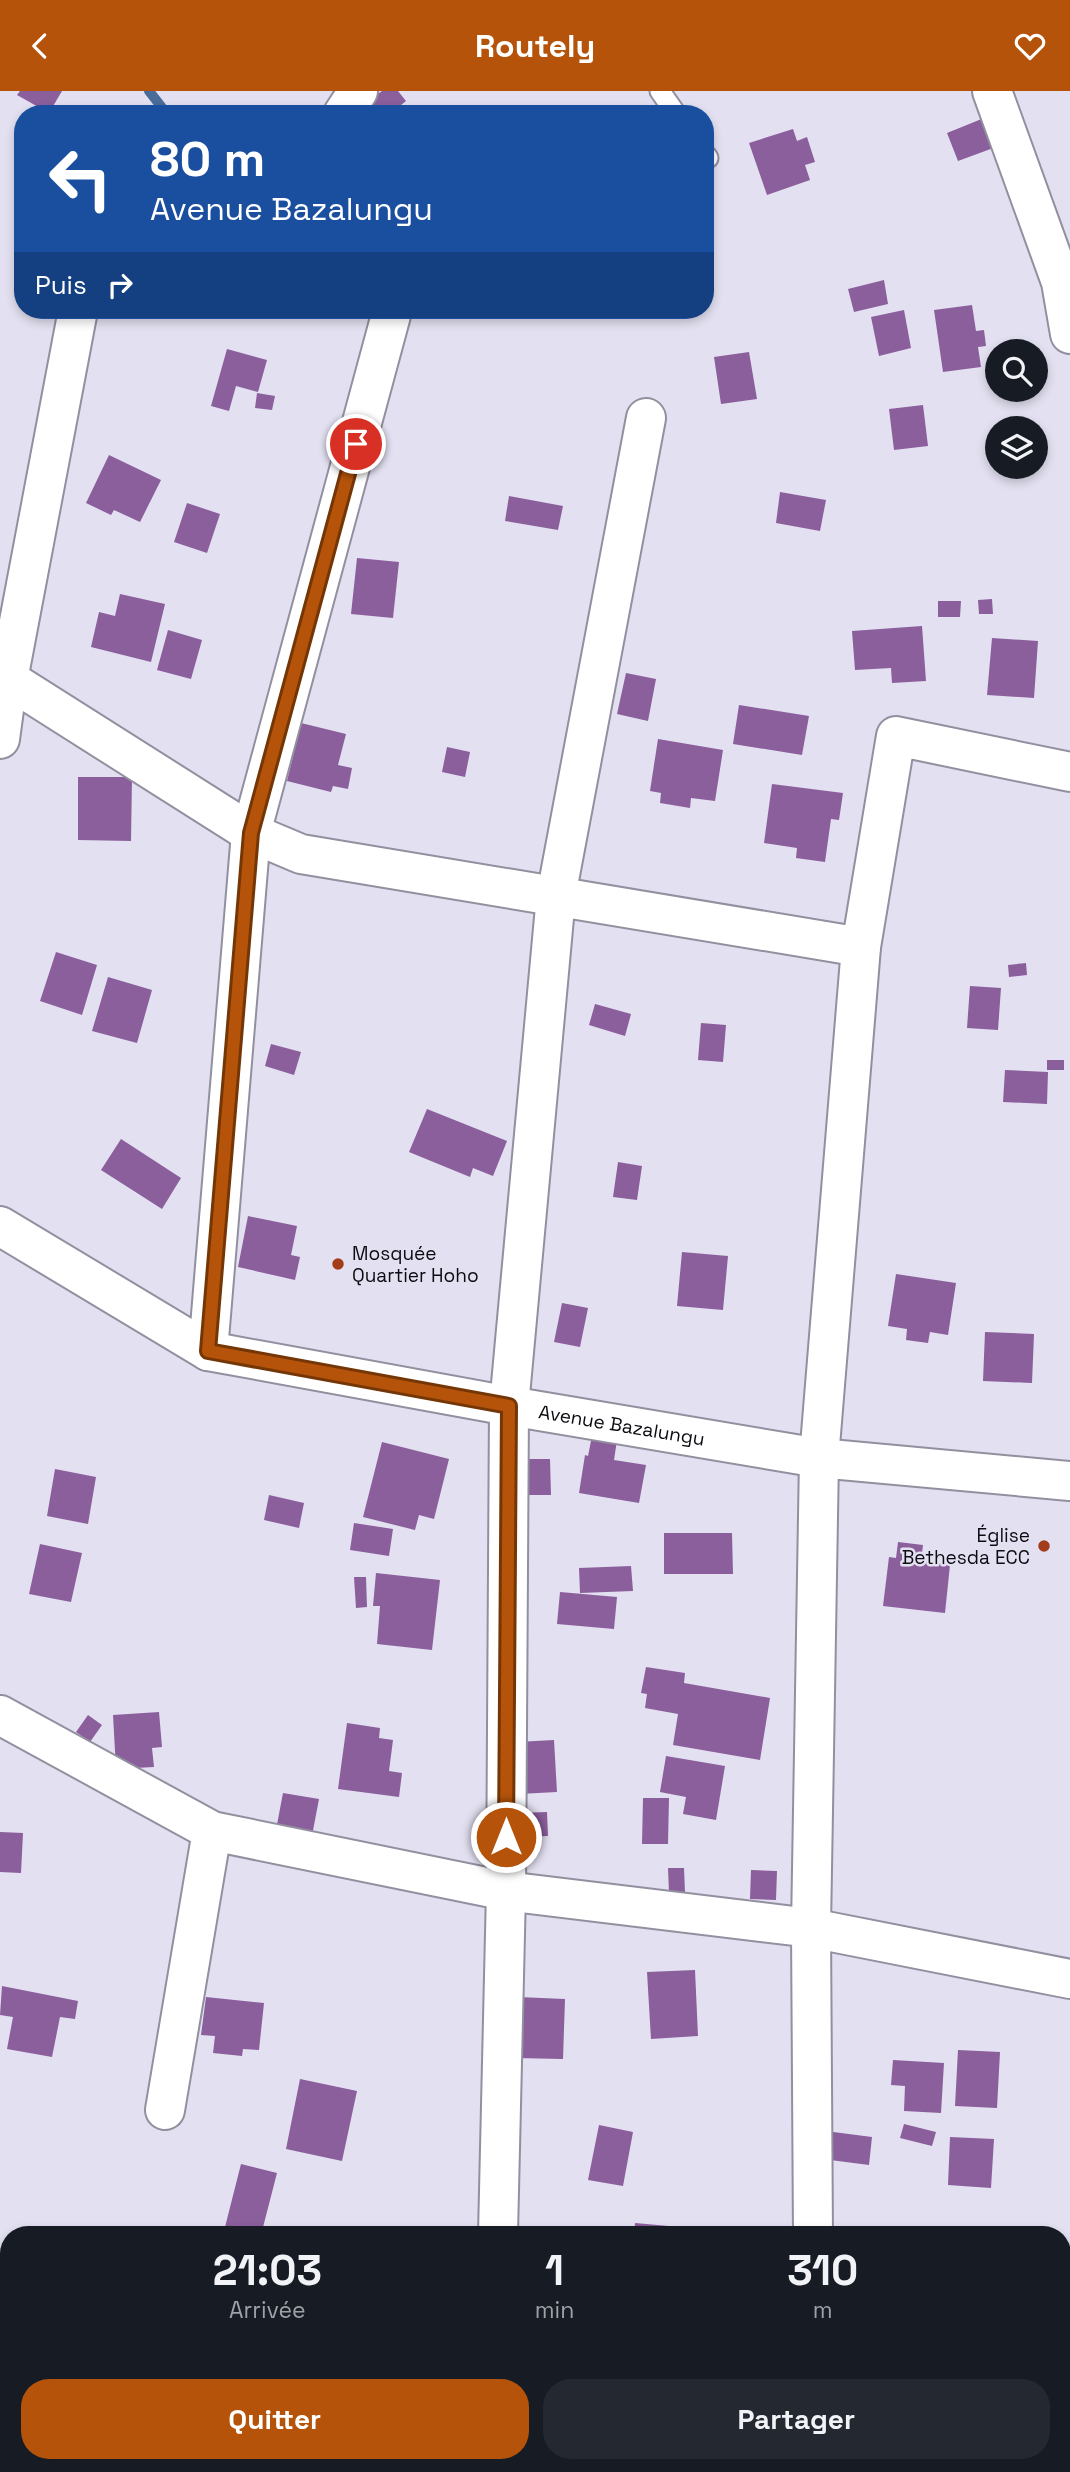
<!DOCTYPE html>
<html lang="fr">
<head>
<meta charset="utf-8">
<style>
  body { margin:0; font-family:"Space Grotesk",sans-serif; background:#242831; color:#f1f3f6; height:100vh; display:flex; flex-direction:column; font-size:26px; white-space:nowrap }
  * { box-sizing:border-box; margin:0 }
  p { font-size:23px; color:#9ea1a6 }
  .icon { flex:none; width:38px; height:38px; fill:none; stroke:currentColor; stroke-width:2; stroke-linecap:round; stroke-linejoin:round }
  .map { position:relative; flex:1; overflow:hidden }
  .panel { position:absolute; left:0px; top:2135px; width:1071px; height:247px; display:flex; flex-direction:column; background:#171b24; border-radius:28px 28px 0 0; box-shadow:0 4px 10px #0003 }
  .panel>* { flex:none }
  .top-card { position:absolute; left:14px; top:14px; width:700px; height:214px; border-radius:28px; box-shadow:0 4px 10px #0003; background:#1a4fa0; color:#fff; overflow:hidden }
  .controls { position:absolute; left:985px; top:248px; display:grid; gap:14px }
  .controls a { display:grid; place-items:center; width:63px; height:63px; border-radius:50%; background:#171b24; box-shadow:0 4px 10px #0003; font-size:35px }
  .pin { position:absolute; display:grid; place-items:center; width:60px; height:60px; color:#fff; margin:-30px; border:4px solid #fff; border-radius:50%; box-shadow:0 2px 7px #0007 }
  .me { position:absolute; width:77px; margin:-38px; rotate:0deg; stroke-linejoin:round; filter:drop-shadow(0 0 5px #0008) }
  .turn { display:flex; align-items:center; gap:24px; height:147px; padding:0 21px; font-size:32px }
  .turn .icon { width:91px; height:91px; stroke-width:2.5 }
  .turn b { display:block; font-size:49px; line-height:60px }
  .then { display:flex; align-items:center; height:66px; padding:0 21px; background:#0003; gap:14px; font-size:26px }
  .eta { display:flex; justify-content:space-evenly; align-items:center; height:119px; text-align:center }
  .eta b { font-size:42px; font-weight:700; line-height:49px }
  .cta { display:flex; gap:14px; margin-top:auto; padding:14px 21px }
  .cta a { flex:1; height:80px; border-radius:28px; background:#b45309; color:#fff; font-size:28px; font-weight:700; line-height:80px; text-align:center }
  .cta a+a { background:#242831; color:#f1f3f6 }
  header { display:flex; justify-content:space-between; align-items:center; height:91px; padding:0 21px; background:#b45309; color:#fff; font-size:32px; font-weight:700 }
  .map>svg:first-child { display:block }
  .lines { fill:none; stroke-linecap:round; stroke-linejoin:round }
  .stream { stroke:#4a6c99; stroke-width:10 }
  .building { fill:#8b5e9c }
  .service-casing { stroke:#928f9f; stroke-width:23 }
  .minor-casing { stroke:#928f9f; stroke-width:42 }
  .service { stroke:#fff; stroke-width:19 }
  .minor { stroke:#fff; stroke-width:38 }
  .route-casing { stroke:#753606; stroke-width:18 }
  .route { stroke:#b45309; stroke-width:12 }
  .poi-dot { fill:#a33c1a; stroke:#e3e0f1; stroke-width:2.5 }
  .labels { text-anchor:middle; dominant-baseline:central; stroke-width:5; stroke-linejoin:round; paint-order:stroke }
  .poi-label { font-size:19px; fill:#0c0b11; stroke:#e3e0f1; text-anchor:start }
  .street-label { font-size:19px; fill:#0c0b11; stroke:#e3e0f1 }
</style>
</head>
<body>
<header><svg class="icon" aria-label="back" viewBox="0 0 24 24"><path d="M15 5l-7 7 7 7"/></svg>Routely<svg class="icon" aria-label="heart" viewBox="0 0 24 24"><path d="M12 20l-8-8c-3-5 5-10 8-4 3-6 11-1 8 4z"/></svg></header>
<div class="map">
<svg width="1070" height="2381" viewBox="0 0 1070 2381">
  <rect width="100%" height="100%" fill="#e3e0f1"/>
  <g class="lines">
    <path class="stream" d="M 149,0 L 167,23
      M 0,2279 L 9,2280
      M 1062,2299 L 1070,2296"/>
  </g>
  <path class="building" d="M 20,0 L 62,0 L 49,22 L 17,4 Z
    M 382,0 L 398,0 L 406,10 L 390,23 L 365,23 L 360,16 Z
    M 984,27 L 996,56 L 958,70 L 947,42 Z
    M 793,38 L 797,50 L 807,46 L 815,71 L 805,74 L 810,89 L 767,104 L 749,52 Z
    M 884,189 L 888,213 L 854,221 L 848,198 Z
    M 972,214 L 976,240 L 984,239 L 986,255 L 978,256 L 981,276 L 943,281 L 934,219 Z
    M 904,219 L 911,257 L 879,265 L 871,226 Z
    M 227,258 L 267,269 L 258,301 L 236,295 L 229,320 L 211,315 Z
    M 749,261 L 757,308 L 721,313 L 714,266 Z
    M 257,302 L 275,305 L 272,319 L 255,317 Z
    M 923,314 L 928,355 L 894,359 L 889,318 Z
    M 109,364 L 161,389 L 140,431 L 114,419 L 111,424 L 86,412 Z
    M 780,401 L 826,409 L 820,440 L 776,432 Z
    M 509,405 L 563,415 L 558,439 L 505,430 Z
    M 187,412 L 220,423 L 207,462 L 174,451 Z
    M 357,467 L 399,471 L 393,527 L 351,523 Z
    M 120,503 L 165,513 L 151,571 L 91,556 L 99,521 L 115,525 Z
    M 992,508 L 993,523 L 979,523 L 978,509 Z
    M 938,510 L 961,510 L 960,526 L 938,526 Z
    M 922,535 L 926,590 L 892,592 L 891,577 L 855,579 L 852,540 Z
    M 168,539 L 202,549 L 191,588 L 157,579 Z
    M 992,547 L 1038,550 L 1034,607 L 987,604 Z
    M 626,582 L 656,588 L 648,630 L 617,623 Z
    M 739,614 L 809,625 L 802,664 L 733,653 Z
    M 301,632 L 346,643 L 338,674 L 352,677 L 348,698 L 333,695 L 331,701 L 287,690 Z
    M 658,648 L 723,659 L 715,710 L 691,707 L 690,717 L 660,712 L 661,702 L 650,700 Z
    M 447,656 L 470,661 L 465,686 L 442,681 Z
    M 78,686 L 132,686 L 131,750 L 78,749 Z
    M 772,693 L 843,702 L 839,729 L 831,728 L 825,771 L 796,767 L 797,757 L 764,752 Z
    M 56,861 L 97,874 L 82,924 L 40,910 Z
    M 1026,872 L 1027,884 L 1009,886 L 1008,874 Z
    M 108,886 L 152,899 L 137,952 L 92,940 Z
    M 970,895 L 1001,897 L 998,939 L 967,937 Z
    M 595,913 L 631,923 L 625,945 L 589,934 Z
    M 701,932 L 726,934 L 723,971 L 698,969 Z
    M 271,953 L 301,961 L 294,984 L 265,975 Z
    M 1047,969 L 1064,969 L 1064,979 L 1047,979 Z
    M 1005,979 L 1048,981 L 1047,1013 L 1003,1011 Z
    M 427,1018 L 507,1050 L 493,1085 L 473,1077 L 470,1086 L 409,1061 Z
    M 121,1048 L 181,1087 L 162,1118 L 101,1079 Z
    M 618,1071 L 642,1075 L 637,1109 L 613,1106 Z
    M 248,1125 L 297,1135 L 291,1164 L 300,1166 L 295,1189 L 238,1176 Z
    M 682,1161 L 728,1165 L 723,1219 L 677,1215 Z
    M 896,1183 L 956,1192 L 948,1244 L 930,1241 L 928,1252 L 906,1249 L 907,1238 L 888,1235 Z
    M 562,1212 L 588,1217 L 580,1256 L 554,1251 Z
    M 985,1241 L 1034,1243 L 1032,1292 L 983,1290 Z
    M 592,1345 L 617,1349 L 614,1369 L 646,1374 L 639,1412 L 579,1402 L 585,1364 L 588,1365 Z
    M 382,1351 L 449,1368 L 434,1428 L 419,1424 L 415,1439 L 363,1426 Z
    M 528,1368 L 550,1368 L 551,1404 L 529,1404 Z
    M 55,1378 L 96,1386 L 88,1433 L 47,1425 Z
    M 269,1404 L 304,1412 L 299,1437 L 264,1429 Z
    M 354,1432 L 393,1438 L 389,1465 L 350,1459 Z
    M 664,1442 L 732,1442 L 733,1483 L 664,1483 Z
    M 898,1451 L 923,1454 L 921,1470 L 950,1474 L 945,1522 L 883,1515 L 889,1466 L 896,1467 Z
    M 40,1453 L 82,1462 L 71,1511 L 29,1503 Z
    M 631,1475 L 633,1500 L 580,1502 L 579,1477 Z
    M 376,1482 L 440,1489 L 432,1559 L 377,1553 L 380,1515 L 373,1515 Z
    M 354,1486 L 366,1486 L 367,1516 L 356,1517 Z
    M 560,1501 L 617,1506 L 614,1538 L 557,1533 Z
    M 646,1576 L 685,1582 L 684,1592 L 770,1607 L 760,1669 L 673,1654 L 678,1623 L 645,1617 L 647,1603 L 641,1602 Z
    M 159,1621 L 162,1656 L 152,1657 L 154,1676 L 116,1678 L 113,1624 Z
    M 88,1624 L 102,1634 L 90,1651 L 76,1641 Z
    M 347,1632 L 380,1637 L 379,1647 L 393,1649 L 389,1680 L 402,1682 L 399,1706 L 338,1698 Z
    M 554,1649 L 557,1701 L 519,1703 L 517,1651 Z
    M 666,1665 L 725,1675 L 716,1729 L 683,1723 L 686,1706 L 660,1701 Z
    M 283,1702 L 319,1708 L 311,1750 L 275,1744 Z
    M 643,1707 L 669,1707 L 668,1753 L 642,1753 Z
    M 547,1721 L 548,1745 L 518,1746 L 516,1722 Z
    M 0,1741 L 23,1742 L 21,1782 L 0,1781 Z
    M 668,1777 L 684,1777 L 685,1802 L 669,1802 Z
    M 751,1779 L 777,1780 L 776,1809 L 750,1808 Z
    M 695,1879 L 698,1945 L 651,1948 L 647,1881 Z
    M 2,1895 L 78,1910 L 75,1928 L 60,1926 L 52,1966 L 7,1958 L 13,1926 L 0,1924 Z
    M 206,1906 L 264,1912 L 259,1959 L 243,1958 L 242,1965 L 213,1962 L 215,1945 L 201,1944 Z
    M 518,1906 L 565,1908 L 563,1968 L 516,1967 Z
    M 958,1959 L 1000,1961 L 997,2017 L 955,2015 Z
    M 893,1969 L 944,1972 L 941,2022 L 904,2020 L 905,1995 L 891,1994 Z
    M 300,1988 L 357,2000 L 342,2070 L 286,2058 Z
    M 904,2033 L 936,2041 L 932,2055 L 900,2047 Z
    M 599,2034 L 633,2041 L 623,2095 L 588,2089 Z
    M 810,2038 L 872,2046 L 869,2074 L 807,2066 Z
    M 950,2046 L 994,2048 L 991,2097 L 948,2094 Z
    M 241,2073 L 277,2082 L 261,2144 L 240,2144 L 224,2140 Z
    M 635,2132 L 680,2136 L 679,2144 L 634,2144 Z
    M 0,2183 L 9,2183 L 9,2256 L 0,2256 Z"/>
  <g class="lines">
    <g class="service-casing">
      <path id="service" d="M 660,0 L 676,23
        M 705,63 L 708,67"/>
    </g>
    <g class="minor-casing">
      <g id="minor">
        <path d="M 992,0 L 1061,191 L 1070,243"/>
        <path d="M 343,23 L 358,0"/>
        <path d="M 0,583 L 251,742 L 301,763 L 861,856"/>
        <path d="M 0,648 L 8,589 L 78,219"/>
        <path id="s1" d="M 0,1135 L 208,1260 L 509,1315 L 819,1367 L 1070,1390"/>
        <path d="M 208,1260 L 251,742 L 391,224"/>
        <path d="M 0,1624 L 212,1740 L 506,1800 L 811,1837 L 1070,1888"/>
        <path d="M 165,2019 L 212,1740"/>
        <path d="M 498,2143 L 506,1800 L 509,1315 L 556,805 L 646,327"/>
        <path d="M 813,2144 L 811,1837 L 819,1367 L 861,856 L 896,645 L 1070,681"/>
        <path d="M 6,2381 L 9,2349"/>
        <path d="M 780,2381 L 781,2373"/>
      </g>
    </g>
    <use href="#service" class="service"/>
    <use href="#minor" class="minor"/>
  </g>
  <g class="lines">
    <g class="route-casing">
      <path id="route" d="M 356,353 L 251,742 L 208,1260 L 509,1315 L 506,1746"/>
    </g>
    <use href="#route" class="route"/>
  </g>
  <g class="poi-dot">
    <circle cx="338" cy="1173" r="7"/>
    <circle cx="1044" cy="1455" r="7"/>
  </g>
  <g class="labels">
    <g class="poi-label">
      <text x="352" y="1162">Mosquée<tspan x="352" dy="22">Quartier Hoho</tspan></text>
      <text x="1030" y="1444" text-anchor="end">Église<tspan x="1030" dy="22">Bethesda ECC</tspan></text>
    </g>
    <g class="street-label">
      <text stroke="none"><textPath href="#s1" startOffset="663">Avenue Bazalungu</textPath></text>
    </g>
  </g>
</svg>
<div class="controls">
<a><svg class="icon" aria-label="search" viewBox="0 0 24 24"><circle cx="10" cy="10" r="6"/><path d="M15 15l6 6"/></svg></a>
<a><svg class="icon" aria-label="layers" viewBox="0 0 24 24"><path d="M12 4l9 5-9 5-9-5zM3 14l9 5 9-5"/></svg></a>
</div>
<div class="pin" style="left:356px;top:353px;background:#d93025"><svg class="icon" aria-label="arrive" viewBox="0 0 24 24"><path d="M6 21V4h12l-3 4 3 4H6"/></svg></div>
<svg class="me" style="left:506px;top:1746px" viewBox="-20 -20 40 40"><circle r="17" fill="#b45309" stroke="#fff" stroke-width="3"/><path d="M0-11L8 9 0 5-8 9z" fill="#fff"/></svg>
<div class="top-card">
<div class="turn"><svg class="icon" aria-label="left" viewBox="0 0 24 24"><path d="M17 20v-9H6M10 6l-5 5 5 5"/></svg><div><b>80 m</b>Avenue Bazalungu</div></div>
<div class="then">Puis<svg class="icon" aria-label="right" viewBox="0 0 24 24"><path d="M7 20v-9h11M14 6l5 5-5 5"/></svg></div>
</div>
<section class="panel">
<div class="eta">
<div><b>21:03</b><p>Arrivée</p></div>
<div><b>1</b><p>min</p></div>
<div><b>310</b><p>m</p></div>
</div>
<div class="cta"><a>Quitter</a><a>Partager</a></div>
</section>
</div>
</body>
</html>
